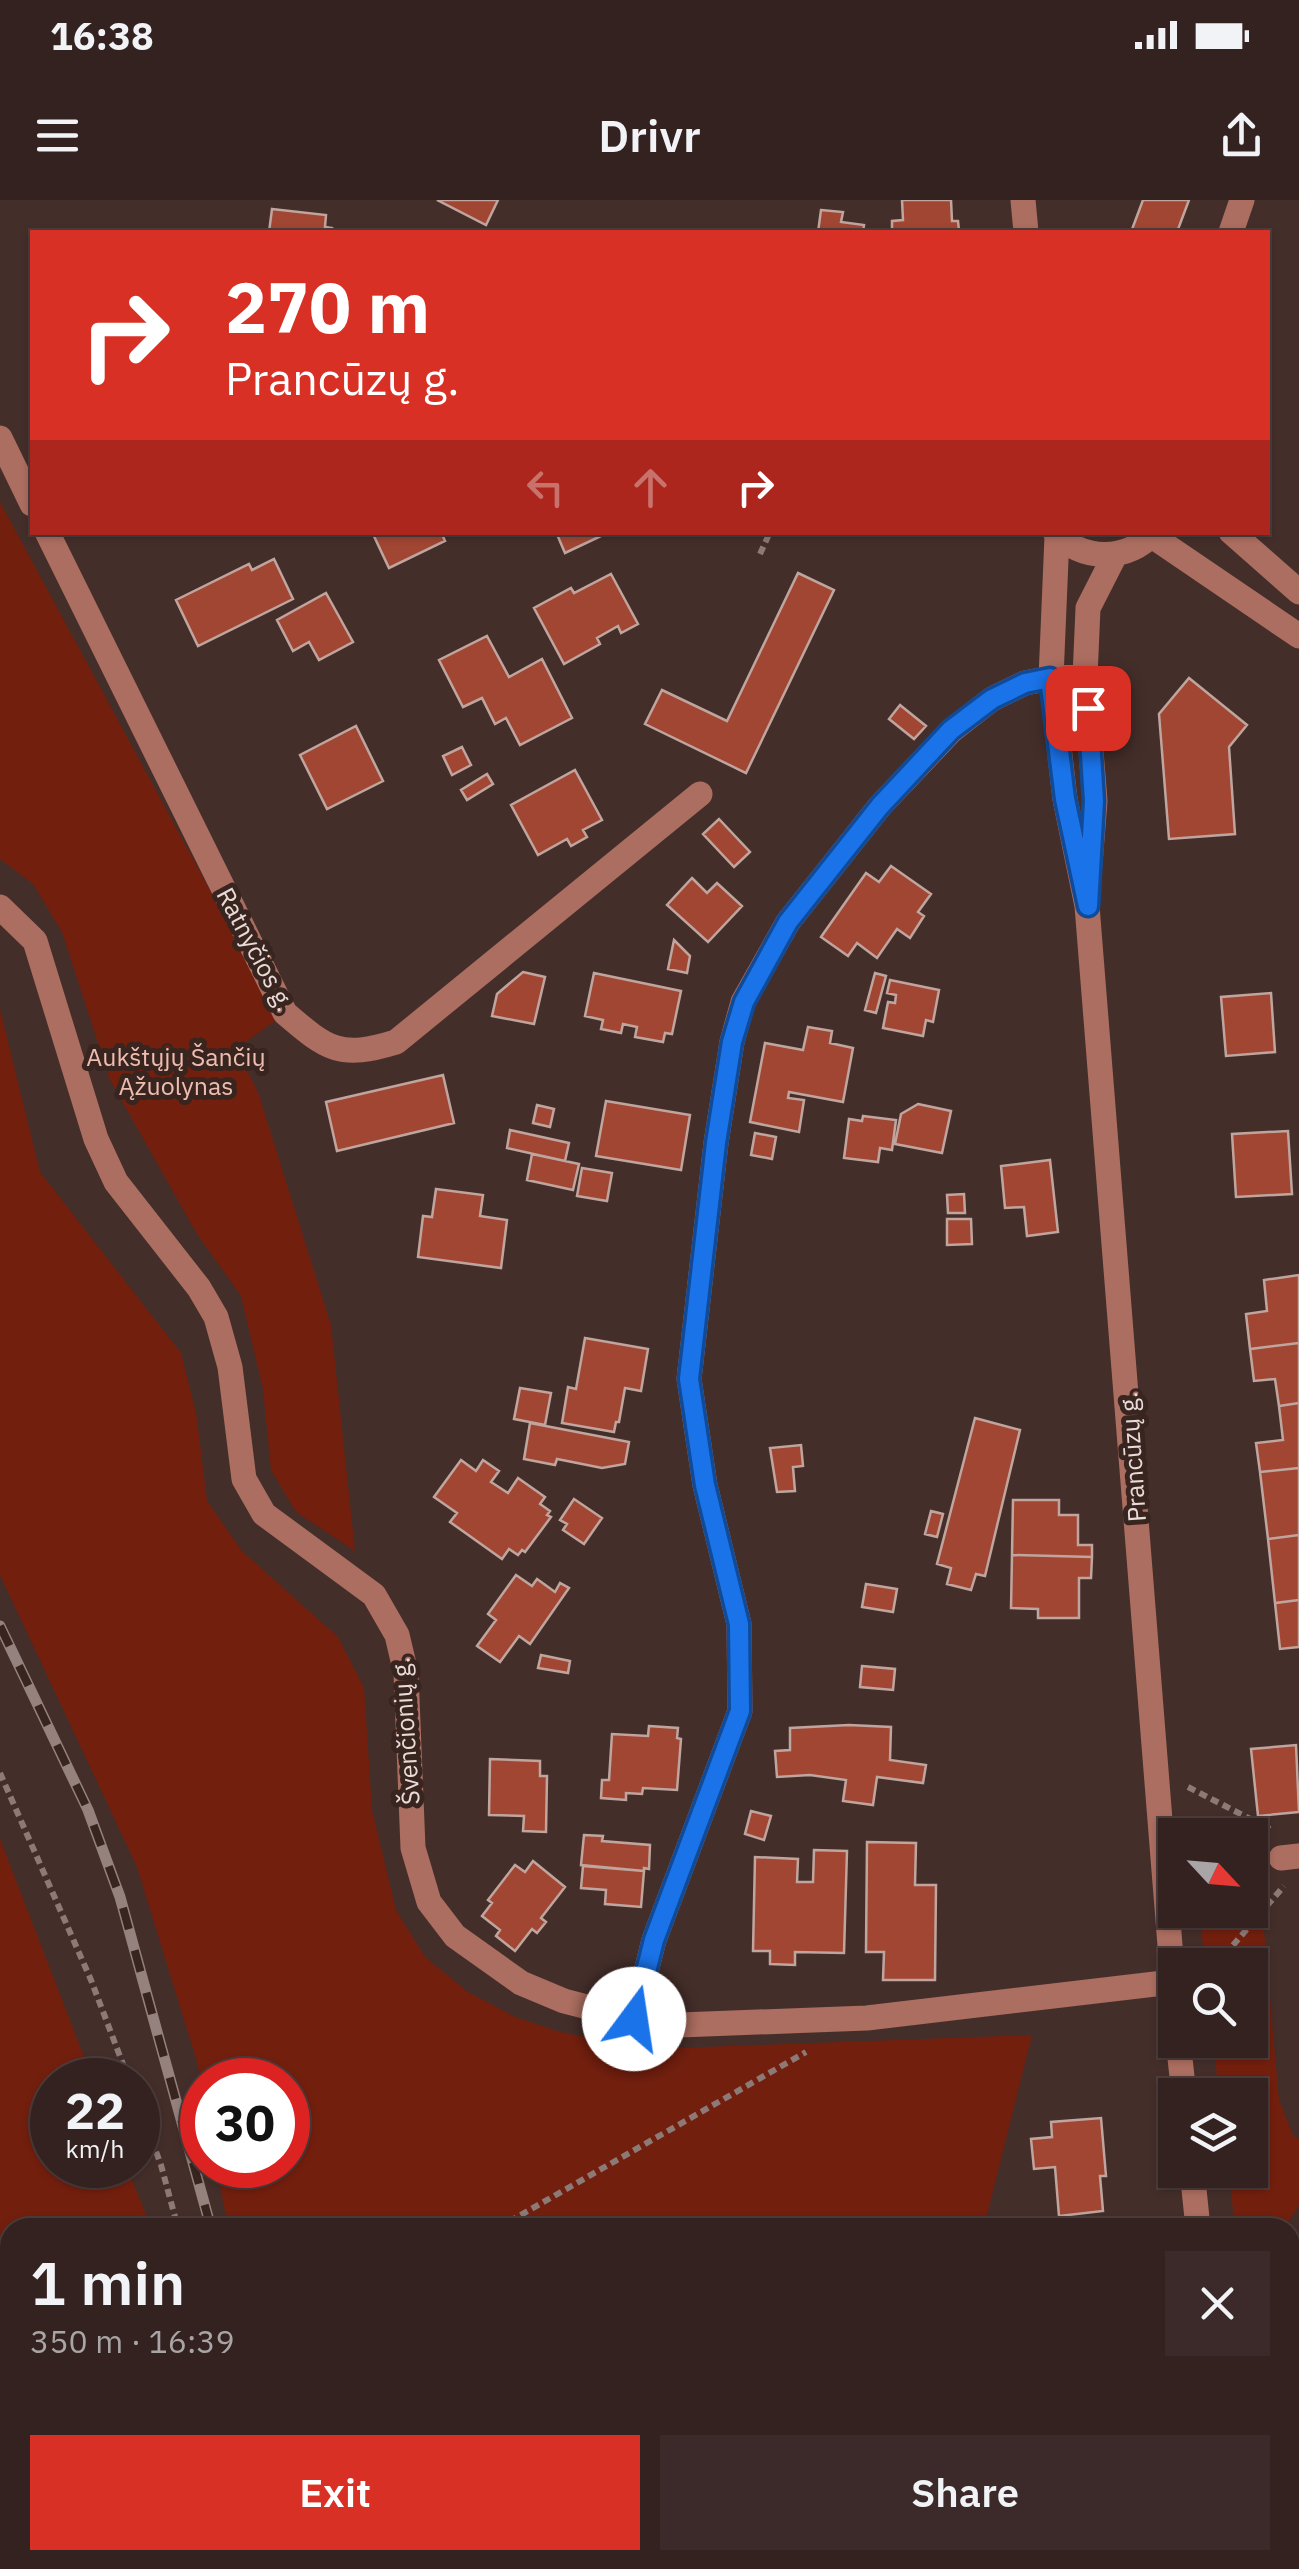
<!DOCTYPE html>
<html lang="en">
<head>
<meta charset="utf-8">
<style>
  body { margin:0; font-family:"IBM Plex Sans",sans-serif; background:#3b2a29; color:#f1f3f6; height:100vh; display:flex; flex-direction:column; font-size:38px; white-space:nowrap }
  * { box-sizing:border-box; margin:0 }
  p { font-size:32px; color:#a9a4a5 }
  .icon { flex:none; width:55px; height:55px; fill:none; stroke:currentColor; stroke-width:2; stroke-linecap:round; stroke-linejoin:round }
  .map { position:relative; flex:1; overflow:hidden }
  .side { position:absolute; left:0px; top:2018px; width:1300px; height:352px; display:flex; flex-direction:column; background:#332220; border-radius:30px 30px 0 0; box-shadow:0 2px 8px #0004,0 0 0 2px #4e3f3e }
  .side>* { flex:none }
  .hud { position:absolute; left:30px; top:30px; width:1240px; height:305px; border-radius:0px; box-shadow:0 2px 8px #0004,0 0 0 2px #4e3f3e; background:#d93025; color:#fff; overflow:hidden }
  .needle { width:65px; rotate:116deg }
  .tools { position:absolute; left:1158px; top:1618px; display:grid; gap:20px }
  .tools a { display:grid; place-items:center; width:110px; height:110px; border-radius:0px; background:#332220; box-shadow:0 2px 8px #0004,0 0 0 2px #4e3f3e; font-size:50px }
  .speed { position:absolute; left:30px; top:1858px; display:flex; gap:20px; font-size:50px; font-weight:700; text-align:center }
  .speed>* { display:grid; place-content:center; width:130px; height:130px; border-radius:50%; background:#332220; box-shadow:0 2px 8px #0004,0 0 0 2px #4e3f3e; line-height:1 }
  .speed small { font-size:25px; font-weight:400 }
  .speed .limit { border:15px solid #d22; background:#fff; color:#111 }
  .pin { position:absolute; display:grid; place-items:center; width:85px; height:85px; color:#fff; margin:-42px; border-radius:20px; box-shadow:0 5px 15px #0006 }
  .me { position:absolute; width:110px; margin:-55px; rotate:14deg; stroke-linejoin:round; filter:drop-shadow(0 0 8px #0008) }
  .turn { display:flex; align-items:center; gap:35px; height:210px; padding:0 30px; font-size:45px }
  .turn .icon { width:130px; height:130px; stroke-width:2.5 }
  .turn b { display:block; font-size:70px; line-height:85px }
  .lanes { display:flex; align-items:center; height:95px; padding:0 30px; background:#0003; justify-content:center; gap:50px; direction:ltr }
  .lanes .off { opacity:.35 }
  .round { display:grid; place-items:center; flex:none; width:105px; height:105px; border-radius:0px; background:#3b2a29 }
  .headline { display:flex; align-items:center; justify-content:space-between; height:170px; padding:0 30px }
  h1 { font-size:60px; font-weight:600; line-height:75px }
  .primary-button { display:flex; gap:20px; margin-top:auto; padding:20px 30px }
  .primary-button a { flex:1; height:115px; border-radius:0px; background:#d93025; color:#fff; font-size:40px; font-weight:600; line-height:115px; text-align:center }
  .primary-button a+a { background:#3b2a29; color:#f1f3f6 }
  .status { display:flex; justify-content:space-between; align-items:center; height:70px; padding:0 50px; background:#332220; direction:ltr }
  .status svg { height:28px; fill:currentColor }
  header { display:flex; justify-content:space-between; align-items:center; height:130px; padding:0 30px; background:#332220; font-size:45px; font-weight:600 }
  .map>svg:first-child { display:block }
  .green { fill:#731f0e }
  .building { fill:#a04633; stroke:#c0a59f; stroke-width:2.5 }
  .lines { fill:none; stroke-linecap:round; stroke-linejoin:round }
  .path { stroke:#8d7a77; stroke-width:6; stroke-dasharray:8 5; stroke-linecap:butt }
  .minor { stroke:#ac6e60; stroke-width:25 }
  .rail-casing { stroke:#95827e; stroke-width:11 }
  .rail { stroke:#392520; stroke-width:8; stroke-dasharray:22; stroke-linecap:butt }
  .route-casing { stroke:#114b97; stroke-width:25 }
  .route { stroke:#1a73e8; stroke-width:18 }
  .labels { text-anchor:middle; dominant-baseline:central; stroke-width:10; stroke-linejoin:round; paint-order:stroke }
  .street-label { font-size:25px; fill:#eadbd8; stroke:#392520 }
  .park-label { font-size:25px; fill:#efbcb0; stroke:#392520 }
</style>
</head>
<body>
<div class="status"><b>16:38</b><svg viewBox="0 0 49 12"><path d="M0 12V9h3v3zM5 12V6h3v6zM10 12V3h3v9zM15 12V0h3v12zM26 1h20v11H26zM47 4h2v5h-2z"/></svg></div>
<header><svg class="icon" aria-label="menu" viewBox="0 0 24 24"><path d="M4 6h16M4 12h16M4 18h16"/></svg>Drivr<svg class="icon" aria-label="share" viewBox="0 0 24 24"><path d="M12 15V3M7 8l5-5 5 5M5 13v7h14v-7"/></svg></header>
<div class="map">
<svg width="1299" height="2369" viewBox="0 0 1299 2369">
  <rect width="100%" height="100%" fill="#442e2a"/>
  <path class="green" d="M 0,302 L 279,818 L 236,849 L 258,892 L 331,1125 L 355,1351 L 296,1312 L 271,1270 L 263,1189 L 241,1096 L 197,1034 L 110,880 L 62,732 L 33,684 L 0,659 Z
    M 0,809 L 40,972 L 181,1153 L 196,1213 L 207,1301 L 242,1351 L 338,1437 L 364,1488 L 372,1610 L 396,1710 L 425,1757 L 468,1792 L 515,1817 L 560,1832 L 651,1849 L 1032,1835 L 984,2027 L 228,2027 L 216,1965 L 288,1965 L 288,1880 L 202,1880 L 202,1891 L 198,1865 L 137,1667 L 0,1375 Z
    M 0,1639 L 93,1880 L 52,1880 L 52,1965 L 126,1965 L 151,2027 L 10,2028 L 10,2360 L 117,2360 L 119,2369 L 0,2369 Z
    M 1250,1647 L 1258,1663 L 1279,1900 L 1294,1937 L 1299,1939 L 1299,2005 L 1285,2027 L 1235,2027 L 1228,1970 L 1250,1970 L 1250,1895 L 1219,1895 L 1213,1840 L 1250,1840 L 1250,1765 L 1205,1765 L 1199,1710 L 1250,1710 Z
    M 486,2360 L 736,2360 L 735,2369 L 478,2369 Z"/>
  <path class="building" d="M 437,0 L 498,0 L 486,25 Z
    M 902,0 L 951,0 L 952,21 L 958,21 L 959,31 L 892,32 L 892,21 L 903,20 Z
    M 1143,0 L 1189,0 L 1177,32 L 1131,32 Z
    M 272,9 L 326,15 L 325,27 L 332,28 L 331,32 L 269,32 Z
    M 821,10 L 843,12 L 841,22 L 864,25 L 863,32 L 818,32 Z
    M 372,332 L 441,332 L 445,341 L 389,368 Z
    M 556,332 L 600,332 L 601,336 L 565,353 Z
    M 274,359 L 293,399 L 198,446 L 176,400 L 249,364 L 252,370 Z
    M 798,373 L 834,390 L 746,573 L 645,524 L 662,490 L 727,521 Z
    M 611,374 L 638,424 L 621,433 L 618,426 L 597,438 L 600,444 L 564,464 L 534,408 L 571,388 L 574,393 Z
    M 326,393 L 353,442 L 319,460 L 309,442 L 293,451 L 277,420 Z
    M 487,436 L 509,477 L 542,459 L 572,518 L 520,545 L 506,518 L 495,524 L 482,498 L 463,507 L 439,460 Z
    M 1189,478 L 1247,525 L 1229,547 L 1235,634 L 1169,639 L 1159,514 Z
    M 900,505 L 926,526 L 914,539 L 889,519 Z
    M 356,526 L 383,581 L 327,609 L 300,555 Z
    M 462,547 L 471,565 L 452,575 L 443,556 Z
    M 575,570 L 602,620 L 583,630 L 587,637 L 571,646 L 567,639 L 538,655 L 511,605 Z
    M 487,574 L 493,584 L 467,600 L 461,590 Z
    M 719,619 L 750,652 L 734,667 L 703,634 Z
    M 891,666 L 931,694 L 918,712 L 924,716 L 910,738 L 897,729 L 877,758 L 857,743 L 848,756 L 821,737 L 866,673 L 879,682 Z
    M 692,678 L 707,693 L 717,683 L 742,706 L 708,742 L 667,705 Z
    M 674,740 L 690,756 L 687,773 L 668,769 Z
    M 523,772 L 545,777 L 534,824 L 492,816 L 497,794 Z
    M 594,773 L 681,791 L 672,834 L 665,833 L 663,842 L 635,837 L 637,827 L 623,824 L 621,833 L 601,829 L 603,820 L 585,816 Z
    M 875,773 L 886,776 L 876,813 L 865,810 Z
    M 890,780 L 939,790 L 933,822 L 926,820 L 923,836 L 883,828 L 888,802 L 895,803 L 896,795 L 887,793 Z
    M 1271,793 L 1275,852 L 1226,856 L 1221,797 Z
    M 808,827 L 832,831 L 830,843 L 853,848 L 843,902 L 789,892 L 788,898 L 804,900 L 799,932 L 750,922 L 765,843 L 803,850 Z
    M 443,875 L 454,923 L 337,951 L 326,902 Z
    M 606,901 L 690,915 L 681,970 L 596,956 Z
    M 918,904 L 951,911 L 942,953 L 895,944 L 901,914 Z
    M 537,905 L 554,909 L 550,927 L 533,923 Z
    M 863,916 L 896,920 L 892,950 L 880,948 L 878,962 L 844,958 L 849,919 L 862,921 Z
    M 510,930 L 569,943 L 565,961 L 507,948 Z
    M 1288,931 L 1292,994 L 1236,997 L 1232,934 Z
    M 755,933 L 776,937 L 772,959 L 751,955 Z
    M 532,954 L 579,964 L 573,990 L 527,980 Z
    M 1050,960 L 1058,1032 L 1027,1036 L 1024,1007 L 1005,1008 L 1001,966 Z
    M 582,968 L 612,973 L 607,1001 L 577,996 Z
    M 436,989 L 483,995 L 480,1016 L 507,1020 L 501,1068 L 418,1057 L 423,1016 L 432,1017 Z
    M 964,994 L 965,1013 L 948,1013 L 947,995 Z
    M 947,1019 L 971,1019 L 972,1044 L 947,1045 Z
    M 1299,1075 L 1299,1143 L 1250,1149 L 1246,1114 L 1267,1111 L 1264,1080 Z
    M 585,1138 L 648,1149 L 641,1191 L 625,1188 L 619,1222 L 616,1222 L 614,1232 L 562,1223 L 568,1187 L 576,1189 Z
    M 1299,1143 L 1299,1203 L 1279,1206 L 1275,1179 L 1254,1181 L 1250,1149 Z
    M 520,1188 L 551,1193 L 545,1225 L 514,1219 Z
    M 1299,1203 L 1299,1268 L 1260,1272 L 1256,1243 L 1283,1240 L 1279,1206 Z
    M 975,1218 L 1020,1230 L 985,1376 L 976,1374 L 971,1390 L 947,1384 L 951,1368 L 937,1364 Z
    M 530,1223 L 629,1242 L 625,1264 L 602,1268 L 557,1259 L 555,1265 L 524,1259 Z
    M 801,1245 L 803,1266 L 793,1267 L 795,1291 L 777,1292 L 770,1248 Z
    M 461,1260 L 476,1271 L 483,1260 L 499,1271 L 491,1282 L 508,1293 L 518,1278 L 545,1297 L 540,1304 L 550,1311 L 547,1315 L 551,1317 L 525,1352 L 522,1350 L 518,1355 L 509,1349 L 502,1359 L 450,1322 L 457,1313 L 434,1297 Z
    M 1299,1268 L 1299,1335 L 1268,1339 L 1260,1272 Z
    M 574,1299 L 602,1318 L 584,1344 L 563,1330 L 567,1324 L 560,1320 Z
    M 1013,1300 L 1059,1300 L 1059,1315 L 1078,1315 L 1078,1345 L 1092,1345 L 1092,1357 L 1012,1355 Z
    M 931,1311 L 943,1314 L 937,1337 L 925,1334 Z
    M 1299,1335 L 1299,1400 L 1275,1403 L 1268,1339 Z
    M 1012,1355 L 1092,1357 L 1091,1378 L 1079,1378 L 1079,1418 L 1038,1418 L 1038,1409 L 1011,1408 Z
    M 516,1375 L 532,1386 L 537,1379 L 555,1392 L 560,1383 L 569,1388 L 530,1444 L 519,1436 L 500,1462 L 477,1446 L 496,1420 L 488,1414 Z
    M 866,1384 L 897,1389 L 893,1412 L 862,1407 Z
    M 1299,1400 L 1299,1447 L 1280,1449 L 1275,1403 Z
    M 541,1455 L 570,1461 L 568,1473 L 538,1468 Z
    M 862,1466 L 895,1469 L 893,1490 L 860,1487 Z
    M 849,1525 L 891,1527 L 890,1560 L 926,1565 L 923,1583 L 877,1577 L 873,1605 L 843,1601 L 846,1580 L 810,1575 L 777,1577 L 775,1551 L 790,1550 L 790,1528 Z
    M 649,1526 L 678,1528 L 677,1538 L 681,1539 L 677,1590 L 643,1588 L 642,1594 L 626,1593 L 626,1600 L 601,1598 L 602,1580 L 609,1580 L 612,1534 L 648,1536 Z
    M 1296,1545 L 1299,1612 L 1258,1616 L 1251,1549 Z
    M 490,1559 L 540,1561 L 540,1576 L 547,1576 L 546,1632 L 523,1631 L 524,1616 L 489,1615 Z
    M 751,1611 L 771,1616 L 764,1640 L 745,1634 Z
    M 584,1635 L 603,1636 L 602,1641 L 650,1645 L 649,1669 L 644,1668 L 644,1671 L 581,1665 Z
    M 867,1642 L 916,1643 L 915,1685 L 936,1685 L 935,1780 L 883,1780 L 884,1752 L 866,1752 Z
    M 814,1650 L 847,1651 L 844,1753 L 795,1752 L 795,1765 L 770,1764 L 770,1751 L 753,1751 L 755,1657 L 798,1659 L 797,1682 L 813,1682 Z
    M 533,1661 L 565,1687 L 541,1718 L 546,1722 L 537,1733 L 532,1729 L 515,1751 L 496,1736 L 500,1730 L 482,1716 L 492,1703 L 488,1700 L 515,1665 L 525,1672 Z
    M 583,1666 L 644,1671 L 641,1707 L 605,1704 L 606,1690 L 581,1688 Z
    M 1101,1918 L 1106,1976 L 1100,1976 L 1103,2011 L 1059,2016 L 1055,1967 L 1034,1969 L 1031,1939 L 1052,1937 L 1051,1922 Z
    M 784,2360 L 841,2360 L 840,2369 L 783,2369 Z
    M 1083,2360 L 1138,2360 L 1139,2369 L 1084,2369 Z"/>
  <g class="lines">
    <path class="path" d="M 760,354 L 770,332
      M 0,1573 L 91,1780 L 129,1880
      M 1188,1587 L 1270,1629
      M 1216,1765 L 1284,1686
      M 138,1903 L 161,1965 L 178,2028
      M 498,2028 L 806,1852
      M 243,2360 L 244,2369"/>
    <path class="minor" d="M 1023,0 L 1026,32
      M 1231,32 L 1242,0
      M 0,238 L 32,304
      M 47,332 L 285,813 C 328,850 340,859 396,842 L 700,594
      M 1055,332 C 1083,362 1126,362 1155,332
      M 1231,332 L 1299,392
      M 1057,336 L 1051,478 L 1065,599 L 1087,706 L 1175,1808
      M 1152,336 L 1299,436
      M 1089,676 L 1095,601 L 1085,477 L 1088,408 L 1115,355
      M 0,707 L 35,741 L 96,939 L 116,982 L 199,1088 L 216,1117 L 230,1167 L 244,1279 L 264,1314 L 374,1395 L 397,1435 L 406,1473 L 413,1648 L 429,1702 L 455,1736 L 521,1783 L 564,1801 L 634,1819 L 680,1825 L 867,1818 L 1172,1782
      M 1281,1658 L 1299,1656
      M 634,1819 L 654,1740 L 740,1511 L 739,1424 L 705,1285 L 689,1179 L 716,943 L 732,842 L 743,802 L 788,722 L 880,606 L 951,531 L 992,499 L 1025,483 L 1051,478 L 1085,477
      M 1178,1840 L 1184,1895
      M 1192,1970 L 1198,2028
      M 1232,2360 L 1233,2369"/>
    <g class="rail-casing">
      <path id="rail" d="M 0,1426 L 88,1610 L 120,1697 L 211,2028
        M 268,2360 L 269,2369
        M 448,2369 L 451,2360"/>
    </g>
    <use href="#rail" class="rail"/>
  </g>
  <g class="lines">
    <g class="route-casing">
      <path id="route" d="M 634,1819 L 654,1740 L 740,1511 L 739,1424 L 705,1285 L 689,1179 L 716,943 L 732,842 L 744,802 L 788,722 L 880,606 L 951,530 L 992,499 L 1025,483 L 1050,478 L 1065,599 L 1088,706 L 1094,601 L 1088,508"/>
    </g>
    <use href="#route" class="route"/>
  </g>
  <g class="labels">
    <g class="street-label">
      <text transform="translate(256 749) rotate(62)">Ratnyčios g.</text>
      <text transform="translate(1132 1257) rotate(-94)">Prancūzų g.</text>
      <text transform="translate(405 1531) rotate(-94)">Švenčionių g.</text>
    </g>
    <g class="park-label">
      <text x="176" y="856">Aukštųjų Šančių<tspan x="176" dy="29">Ąžuolynas</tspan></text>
    </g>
  </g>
</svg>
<div class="tools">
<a><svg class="needle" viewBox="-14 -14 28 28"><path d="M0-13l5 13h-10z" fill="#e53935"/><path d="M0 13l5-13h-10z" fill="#a9a4a5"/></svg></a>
<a><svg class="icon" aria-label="search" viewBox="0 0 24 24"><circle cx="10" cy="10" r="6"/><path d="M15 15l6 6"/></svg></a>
<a><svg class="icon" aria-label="layers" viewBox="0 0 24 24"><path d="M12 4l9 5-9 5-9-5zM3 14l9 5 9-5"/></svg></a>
</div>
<div class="speed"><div>22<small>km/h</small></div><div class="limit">30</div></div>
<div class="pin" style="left:1088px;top:508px;background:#d93025"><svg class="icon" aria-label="arrive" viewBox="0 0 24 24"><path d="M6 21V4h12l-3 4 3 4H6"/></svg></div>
<svg class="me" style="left:634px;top:1819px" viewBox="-20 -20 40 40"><circle r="19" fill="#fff"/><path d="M0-13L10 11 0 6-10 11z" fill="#1a73e8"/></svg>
<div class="hud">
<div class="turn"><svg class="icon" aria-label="right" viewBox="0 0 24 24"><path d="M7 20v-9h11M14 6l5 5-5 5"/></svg><div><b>270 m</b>Prancūzų g.</div></div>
<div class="lanes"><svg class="icon off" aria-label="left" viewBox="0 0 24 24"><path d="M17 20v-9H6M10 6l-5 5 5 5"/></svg><svg class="icon off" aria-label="ahead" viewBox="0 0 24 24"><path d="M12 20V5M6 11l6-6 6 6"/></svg><svg class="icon" aria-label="right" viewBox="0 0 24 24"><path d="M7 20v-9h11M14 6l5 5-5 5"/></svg></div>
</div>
<section class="side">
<div class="headline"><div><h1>1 min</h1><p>350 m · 16:39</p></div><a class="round"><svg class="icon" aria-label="close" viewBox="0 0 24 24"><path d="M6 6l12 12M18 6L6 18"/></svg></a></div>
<div class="primary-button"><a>Exit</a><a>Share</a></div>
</section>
</div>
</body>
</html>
